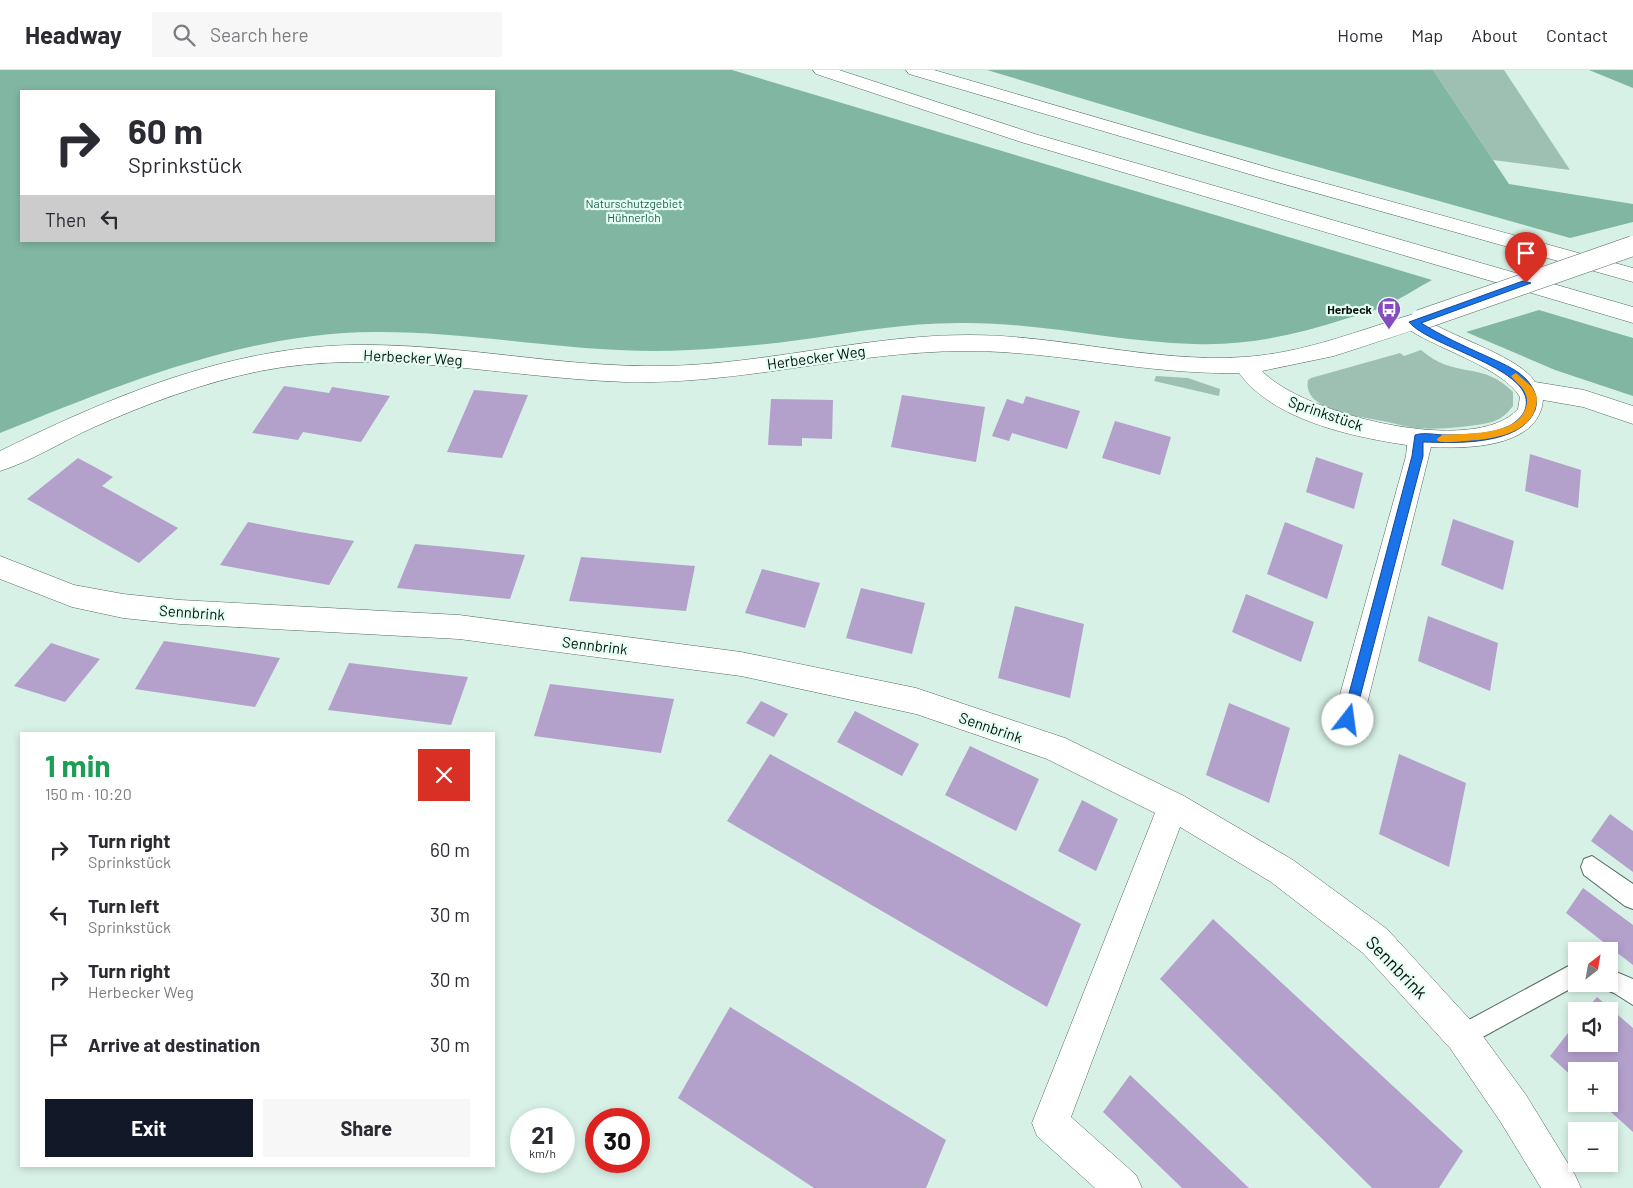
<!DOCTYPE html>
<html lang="en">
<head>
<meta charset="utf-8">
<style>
  body { margin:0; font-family:Barlow,sans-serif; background:#f7f7f7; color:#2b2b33; height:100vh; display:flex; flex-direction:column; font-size:19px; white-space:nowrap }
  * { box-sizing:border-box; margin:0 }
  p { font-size:16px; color:#7c7c81 }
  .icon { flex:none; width:28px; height:28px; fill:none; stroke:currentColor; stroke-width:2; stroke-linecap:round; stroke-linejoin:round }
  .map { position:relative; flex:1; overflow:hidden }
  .sheet { position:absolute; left:20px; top:662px; width:475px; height:435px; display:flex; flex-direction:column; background:#fff; border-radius:0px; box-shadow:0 2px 8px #0003 }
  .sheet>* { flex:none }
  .top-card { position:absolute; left:20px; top:20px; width:475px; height:152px; border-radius:0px; box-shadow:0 2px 8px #0003; background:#fff; color:#2b2b33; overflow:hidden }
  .needle { width:32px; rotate:31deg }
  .tools { position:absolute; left:1568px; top:872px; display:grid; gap:10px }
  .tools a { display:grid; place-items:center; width:50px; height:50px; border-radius:0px; background:#fff; box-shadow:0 2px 8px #0003; font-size:25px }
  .speed { position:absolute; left:510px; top:1038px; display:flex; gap:10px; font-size:25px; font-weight:700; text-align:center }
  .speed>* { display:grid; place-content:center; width:65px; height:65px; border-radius:50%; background:#fff; box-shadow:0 2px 8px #0003; line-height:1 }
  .speed small { font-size:12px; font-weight:400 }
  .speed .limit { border:8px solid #d22; background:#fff; color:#111 }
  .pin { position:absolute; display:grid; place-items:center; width:42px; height:42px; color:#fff; margin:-51px -21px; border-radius:50% 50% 50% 0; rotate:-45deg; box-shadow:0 0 5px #0007 }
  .pin .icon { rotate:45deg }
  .me { position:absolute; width:55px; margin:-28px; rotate:15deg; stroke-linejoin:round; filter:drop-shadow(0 0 4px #0008) }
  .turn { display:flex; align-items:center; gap:18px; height:105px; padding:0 25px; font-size:22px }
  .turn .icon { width:65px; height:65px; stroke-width:2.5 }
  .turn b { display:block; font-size:35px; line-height:42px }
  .then { display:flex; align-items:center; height:48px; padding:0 25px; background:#0003; gap:10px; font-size:19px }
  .round { display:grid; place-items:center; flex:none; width:52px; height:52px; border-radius:0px; background:#f7f7f7 }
  .headline { display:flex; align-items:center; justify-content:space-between; height:85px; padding:0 25px }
  h1 { font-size:30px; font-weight:700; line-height:38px; color:#1e9e55 }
  .action { display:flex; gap:10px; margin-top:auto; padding:10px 25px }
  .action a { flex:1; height:58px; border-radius:0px; background:#111827; color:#fff; font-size:20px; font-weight:700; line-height:58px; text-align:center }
  .action a+a { background:#f7f7f7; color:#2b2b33 }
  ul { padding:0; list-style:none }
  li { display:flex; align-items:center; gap:15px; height:65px; padding:0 25px }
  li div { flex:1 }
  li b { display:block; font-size:19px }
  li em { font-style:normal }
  header { display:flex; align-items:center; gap:30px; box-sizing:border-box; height:70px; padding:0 25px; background:#fff; border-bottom:1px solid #e1e1e2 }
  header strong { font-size:24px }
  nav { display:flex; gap:28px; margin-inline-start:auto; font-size:18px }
  .search { width:350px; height:45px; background:#f7f7f7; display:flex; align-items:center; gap:12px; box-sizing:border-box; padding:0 18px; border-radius:0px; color:#7c7c81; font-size:19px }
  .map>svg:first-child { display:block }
  .green { fill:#9ec0b2 }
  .forest { fill:#81b7a2; fill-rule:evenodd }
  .building { fill:#b3a1cc }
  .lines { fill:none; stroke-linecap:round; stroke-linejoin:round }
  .lane-casing { stroke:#526960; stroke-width:2 }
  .street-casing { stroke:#526960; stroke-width:1 }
  .highway-casing { stroke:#526960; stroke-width:1 }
  .lane { fill:#fff; fill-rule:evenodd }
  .street { fill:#fff; fill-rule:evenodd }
  .highway { fill:#fff; fill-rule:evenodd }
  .street-bridge-casing { stroke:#526960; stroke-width:21; stroke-linecap:butt }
  .street-bridge { stroke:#fff; stroke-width:20 }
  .route { fill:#1a73e8; stroke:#114b97 }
  .slow { fill:#f59e0b }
  .labels { text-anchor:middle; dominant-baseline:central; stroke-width:4.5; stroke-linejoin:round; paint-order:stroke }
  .far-park-label { font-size:12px; fill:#20634e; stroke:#e4fef3 }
  .far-poi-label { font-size:12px; font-weight:bold; fill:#09120f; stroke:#e4fef3; text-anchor:end }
  .street-label { font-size:15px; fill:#09120f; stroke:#e4fef3 }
  .near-street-label { font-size:18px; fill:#09120f; stroke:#e4fef3 }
</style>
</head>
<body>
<header>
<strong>Headway</strong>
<div class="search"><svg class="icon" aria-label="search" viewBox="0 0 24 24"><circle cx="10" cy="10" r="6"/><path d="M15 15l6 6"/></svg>Search here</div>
<nav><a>Home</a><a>Map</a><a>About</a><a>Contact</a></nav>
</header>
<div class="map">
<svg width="1633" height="1118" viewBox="0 0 1633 1118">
  <rect width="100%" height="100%" fill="#d7f1e6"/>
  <path class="green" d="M 1433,0 L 1504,0 L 1570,100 L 1493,90 Z
    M 1421,280 C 1455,310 1482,290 1513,322 L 1513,336 C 1507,344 1501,349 1492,352 C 1472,357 1436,360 1415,358 C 1402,356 1390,352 1377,350 C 1357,346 1302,340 1308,310 L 1311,308 L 1400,283 L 1404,286 Z
    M 1156,306 L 1188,308 L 1220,319 L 1219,326 L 1154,311 Z"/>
  <path class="forest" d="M 0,0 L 732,0 L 1432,210 C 1417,218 1402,228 1387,235 C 1374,241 1359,245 1345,249 C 1296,265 1246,276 1194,274 C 1118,272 1043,253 967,253 C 910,252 855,262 799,270 C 763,275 726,278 689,280 C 584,286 479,261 374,262 C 242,263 120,315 0,363 ZM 21,21 L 494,21 L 494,171 L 21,171 Z
    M 987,0 L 1433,0 L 1509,114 L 1633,134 L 1633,152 L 1570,168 L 1197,63 Z
    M 1589,0 L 1633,0 L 1633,18 Z
    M 1539,240 L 1633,268 L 1633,326 L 1555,300 L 1466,262 Z"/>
  <path class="building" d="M 284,316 L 329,323 L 332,317 L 390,326 L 361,372 L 303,362 L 298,370 L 252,363 Z
    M 474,320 L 528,325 L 502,388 L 447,382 Z
    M 902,325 L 985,337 L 976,392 L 891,377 Z
    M 1026,326 L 1080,341 L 1067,379 L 1012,363 L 1009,371 L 992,366 L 1007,329 L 1023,334 Z
    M 771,329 L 833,330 L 832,369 L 802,368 L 802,376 L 768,375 Z
    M 1115,351 L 1171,367 L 1160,405 L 1102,388 Z
    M 1530,384 L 1581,400 L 1578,438 L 1525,421 Z
    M 1316,387 L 1363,403 L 1354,439 L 1306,422 Z
    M 78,388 L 113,407 L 102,416 L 178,458 L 139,493 L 27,429 Z
    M 1453,449 L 1514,471 L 1503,520 L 1441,495 Z
    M 248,452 L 300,462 L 354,471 L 329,515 L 220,495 Z
    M 1285,452 L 1343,475 L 1327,529 L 1267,504 Z
    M 415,474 L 469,479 L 525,485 L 510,529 L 397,518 Z
    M 581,487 L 695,496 L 686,541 L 569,531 Z
    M 762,499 L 820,513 L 805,558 L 745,543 Z
    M 861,518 L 925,533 L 912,584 L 846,568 Z
    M 1246,524 L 1314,552 L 1301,592 L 1232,562 Z
    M 1015,536 L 1084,554 L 1070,628 L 998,608 Z
    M 1428,546 L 1498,573 L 1490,621 L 1418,591 Z
    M 164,571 L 221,579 L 280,588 L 255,637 L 135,619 Z
    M 51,573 L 100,589 L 65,632 L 14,616 Z
    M 349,593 L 408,600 L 468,607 L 451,655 L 328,640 Z
    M 550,614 L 674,629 L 661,683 L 534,666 Z
    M 761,631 L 788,644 L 774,667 L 746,653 Z
    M 1229,633 L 1290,658 L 1269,733 L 1206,705 Z
    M 855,641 L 919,674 L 902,706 L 837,672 Z
    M 970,676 L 1039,709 L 1016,761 L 945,725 Z
    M 770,684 L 1081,854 L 1047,937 L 727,751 Z
    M 1399,684 L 1466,713 L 1449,797 L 1379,764 Z
    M 1082,730 L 1118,749 L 1096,801 L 1058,781 Z
    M 1610,744 L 1633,761 L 1633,802 L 1591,771 Z
    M 1583,818 L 1633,855 L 1633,895 L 1566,843 Z
    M 1213,849 L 1463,1081 L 1439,1118 L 1372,1118 L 1160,909 Z
    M 1597,927 L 1633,958 L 1633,1062 L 1602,1034 L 1609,1034 L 1609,1001 L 1576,1001 L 1576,1010 L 1550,986 L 1576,953 L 1576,974 L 1609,974 L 1609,941 L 1585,941 Z
    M 730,937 L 946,1070 L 926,1118 L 814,1118 L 678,1028 Z
    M 1130,1005 L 1249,1118 L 1182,1118 L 1103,1042 Z"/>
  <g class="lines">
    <g class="lane-casing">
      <path id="lane" d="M 1592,786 L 1633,814 L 1633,839 L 1625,836 L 1584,805 L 1581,797 L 1584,789 Z
        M 1576,892 L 1576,914 L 1579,914 L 1470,974 L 1462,978 L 1454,974 L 1450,966 L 1454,958 Z
        M 1609,899 L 1633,909 L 1633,935 L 1614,923 L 1601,918 L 1599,914 L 1609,914 Z"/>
    </g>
    <g class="street-casing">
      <path id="street" d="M 1420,242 L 1428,245 L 1431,250 L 1430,252 C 1456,268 1521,288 1535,312 L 1584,320 L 1633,336 L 1633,354 L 1583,337 L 1543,330 C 1539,378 1466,379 1431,377 L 1363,650 L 1358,659 L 1348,663 L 1338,659 L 1333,650 L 1406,386 L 1407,375 C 1352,367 1273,350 1239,303 C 1147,305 1058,281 967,281 C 853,281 741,315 626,312 C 504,308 382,277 260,301 C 202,313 146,334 92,358 C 61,372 32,391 0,401 L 0,381 C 110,327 228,277 353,275 C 457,273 560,298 665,296 C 767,294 867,265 969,265 C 1061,265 1152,293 1244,287 C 1306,283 1362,259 1420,242 ZM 1411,261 C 1441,280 1504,299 1520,327 L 1518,339 C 1475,388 1302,344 1262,301 L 1334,286 Z
        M 0,486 L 74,515 L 123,524 L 180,530 L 459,545 L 741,582 L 916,618 L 1065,668 L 1184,726 L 1293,790 L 1387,859 L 1474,954 L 1526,1025 L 1575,1105 L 1581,1118 L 1541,1118 L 1500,1051 L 1450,978 L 1363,883 L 1271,812 L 1180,757 L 1071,1047 L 1136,1105 L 1142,1118 L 1095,1118 L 1037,1066 L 1032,1053 L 1155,743 L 1047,689 L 916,644 L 741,606 L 459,569 L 180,554 L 123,548 L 72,537 L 0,509 Z"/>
    </g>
    <g class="highway-casing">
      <path id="highway" d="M 813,0 L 839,0 L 1035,64 L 1633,237 L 1633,253 L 1021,72 L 816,4 Z
        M 906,0 L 934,0 L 1280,101 L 1633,198 L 1633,212 L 1266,109 L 909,4 Z"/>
    </g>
    <use href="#lane" class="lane"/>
    <use href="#street" class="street"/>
    <use href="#highway" class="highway"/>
    <g class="street-bridge-casing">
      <path id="street-bridge" d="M 1420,250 L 1633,176"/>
    </g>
    <use href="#street-bridge" class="street-bridge"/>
  </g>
  <path class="route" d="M 1523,211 L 1531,213 L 1421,253 C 1442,266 1464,276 1486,286 C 1499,292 1515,298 1526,309 C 1534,318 1539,328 1535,340 C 1521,376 1455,373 1423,372 L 1423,386 L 1354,650 L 1348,655 L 1344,654 L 1342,650 L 1412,386 L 1415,365 C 1424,362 1436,365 1446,365 C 1465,365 1491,365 1509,356 C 1515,353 1523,346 1525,340 C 1540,299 1430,278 1409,252 Z"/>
  <path class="slow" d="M 1516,303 L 1532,317 L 1537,327 C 1537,364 1494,369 1466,371 C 1457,371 1447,374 1438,371 L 1437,369 L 1442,365 C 1465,363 1515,366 1525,340 C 1527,335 1528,330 1526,325 C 1524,317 1516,313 1511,306 Z"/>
  <defs>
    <g id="bus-pin" transform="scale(1.25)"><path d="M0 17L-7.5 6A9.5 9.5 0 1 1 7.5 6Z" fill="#874bc1" stroke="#e4fef3"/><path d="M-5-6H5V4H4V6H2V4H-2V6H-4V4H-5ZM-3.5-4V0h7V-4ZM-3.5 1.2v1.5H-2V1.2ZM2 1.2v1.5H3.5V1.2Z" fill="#fff"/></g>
  </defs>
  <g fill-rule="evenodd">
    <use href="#bus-pin" x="1389" y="239"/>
  </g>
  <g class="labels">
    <g class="far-park-label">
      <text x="634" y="133">Naturschutzgebiet<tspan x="634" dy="14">Hühnerloh</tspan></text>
    </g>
    <g class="far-poi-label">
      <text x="1372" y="239">Herbeck</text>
    </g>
    <g class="street-label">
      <text transform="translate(413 287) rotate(3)">Herbecker Weg</text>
      <text transform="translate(816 287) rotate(-8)">Herbecker Weg</text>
      <text transform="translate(1326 343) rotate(19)">Sprinkstück</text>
      <text transform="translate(192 542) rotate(4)">Sennbrink</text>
      <text transform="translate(595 575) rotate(7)">Sennbrink</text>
      <text transform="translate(991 657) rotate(19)">Sennbrink</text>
    </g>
    <g class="near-street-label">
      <text transform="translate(1397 897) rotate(46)">Sennbrink</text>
    </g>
  </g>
</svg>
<div class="tools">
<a><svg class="needle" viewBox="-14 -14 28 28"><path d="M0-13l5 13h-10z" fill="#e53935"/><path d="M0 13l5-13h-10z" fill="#7c7c81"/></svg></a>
<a><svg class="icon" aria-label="sound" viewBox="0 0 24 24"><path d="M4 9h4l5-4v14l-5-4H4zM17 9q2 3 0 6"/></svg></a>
<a>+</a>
<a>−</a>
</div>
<div class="speed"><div>21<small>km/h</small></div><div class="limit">30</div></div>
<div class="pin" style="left:1526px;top:213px;background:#d93025"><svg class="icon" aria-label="arrive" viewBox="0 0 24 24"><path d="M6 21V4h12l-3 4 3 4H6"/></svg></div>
<svg class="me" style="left:1348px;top:650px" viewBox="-20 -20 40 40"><circle r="19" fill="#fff"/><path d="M0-13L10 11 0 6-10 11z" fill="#1a73e8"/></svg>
<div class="top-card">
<div class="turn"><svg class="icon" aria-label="right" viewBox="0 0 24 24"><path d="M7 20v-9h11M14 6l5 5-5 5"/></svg><div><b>60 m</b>Sprinkstück</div></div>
<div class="then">Then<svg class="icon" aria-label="left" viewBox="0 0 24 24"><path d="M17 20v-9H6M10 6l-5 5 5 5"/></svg></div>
</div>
<section class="sheet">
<div class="headline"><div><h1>1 min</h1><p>150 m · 10:20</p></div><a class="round" style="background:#d93025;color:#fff"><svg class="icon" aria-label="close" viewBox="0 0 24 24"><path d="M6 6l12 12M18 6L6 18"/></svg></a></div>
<ul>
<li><svg class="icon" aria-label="right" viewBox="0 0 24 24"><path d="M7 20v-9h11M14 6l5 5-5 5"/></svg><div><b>Turn right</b><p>Sprinkstück</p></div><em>60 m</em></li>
<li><svg class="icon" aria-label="left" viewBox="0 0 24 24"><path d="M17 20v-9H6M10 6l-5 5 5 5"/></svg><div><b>Turn left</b><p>Sprinkstück</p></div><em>30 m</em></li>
<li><svg class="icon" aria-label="right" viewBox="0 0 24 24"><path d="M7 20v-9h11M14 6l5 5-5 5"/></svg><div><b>Turn right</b><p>Herbecker Weg</p></div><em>30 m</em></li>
<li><svg class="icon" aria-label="arrive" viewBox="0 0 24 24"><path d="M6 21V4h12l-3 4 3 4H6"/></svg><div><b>Arrive at destination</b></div><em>30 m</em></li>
</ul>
<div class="action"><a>Exit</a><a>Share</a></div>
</section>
</div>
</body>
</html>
